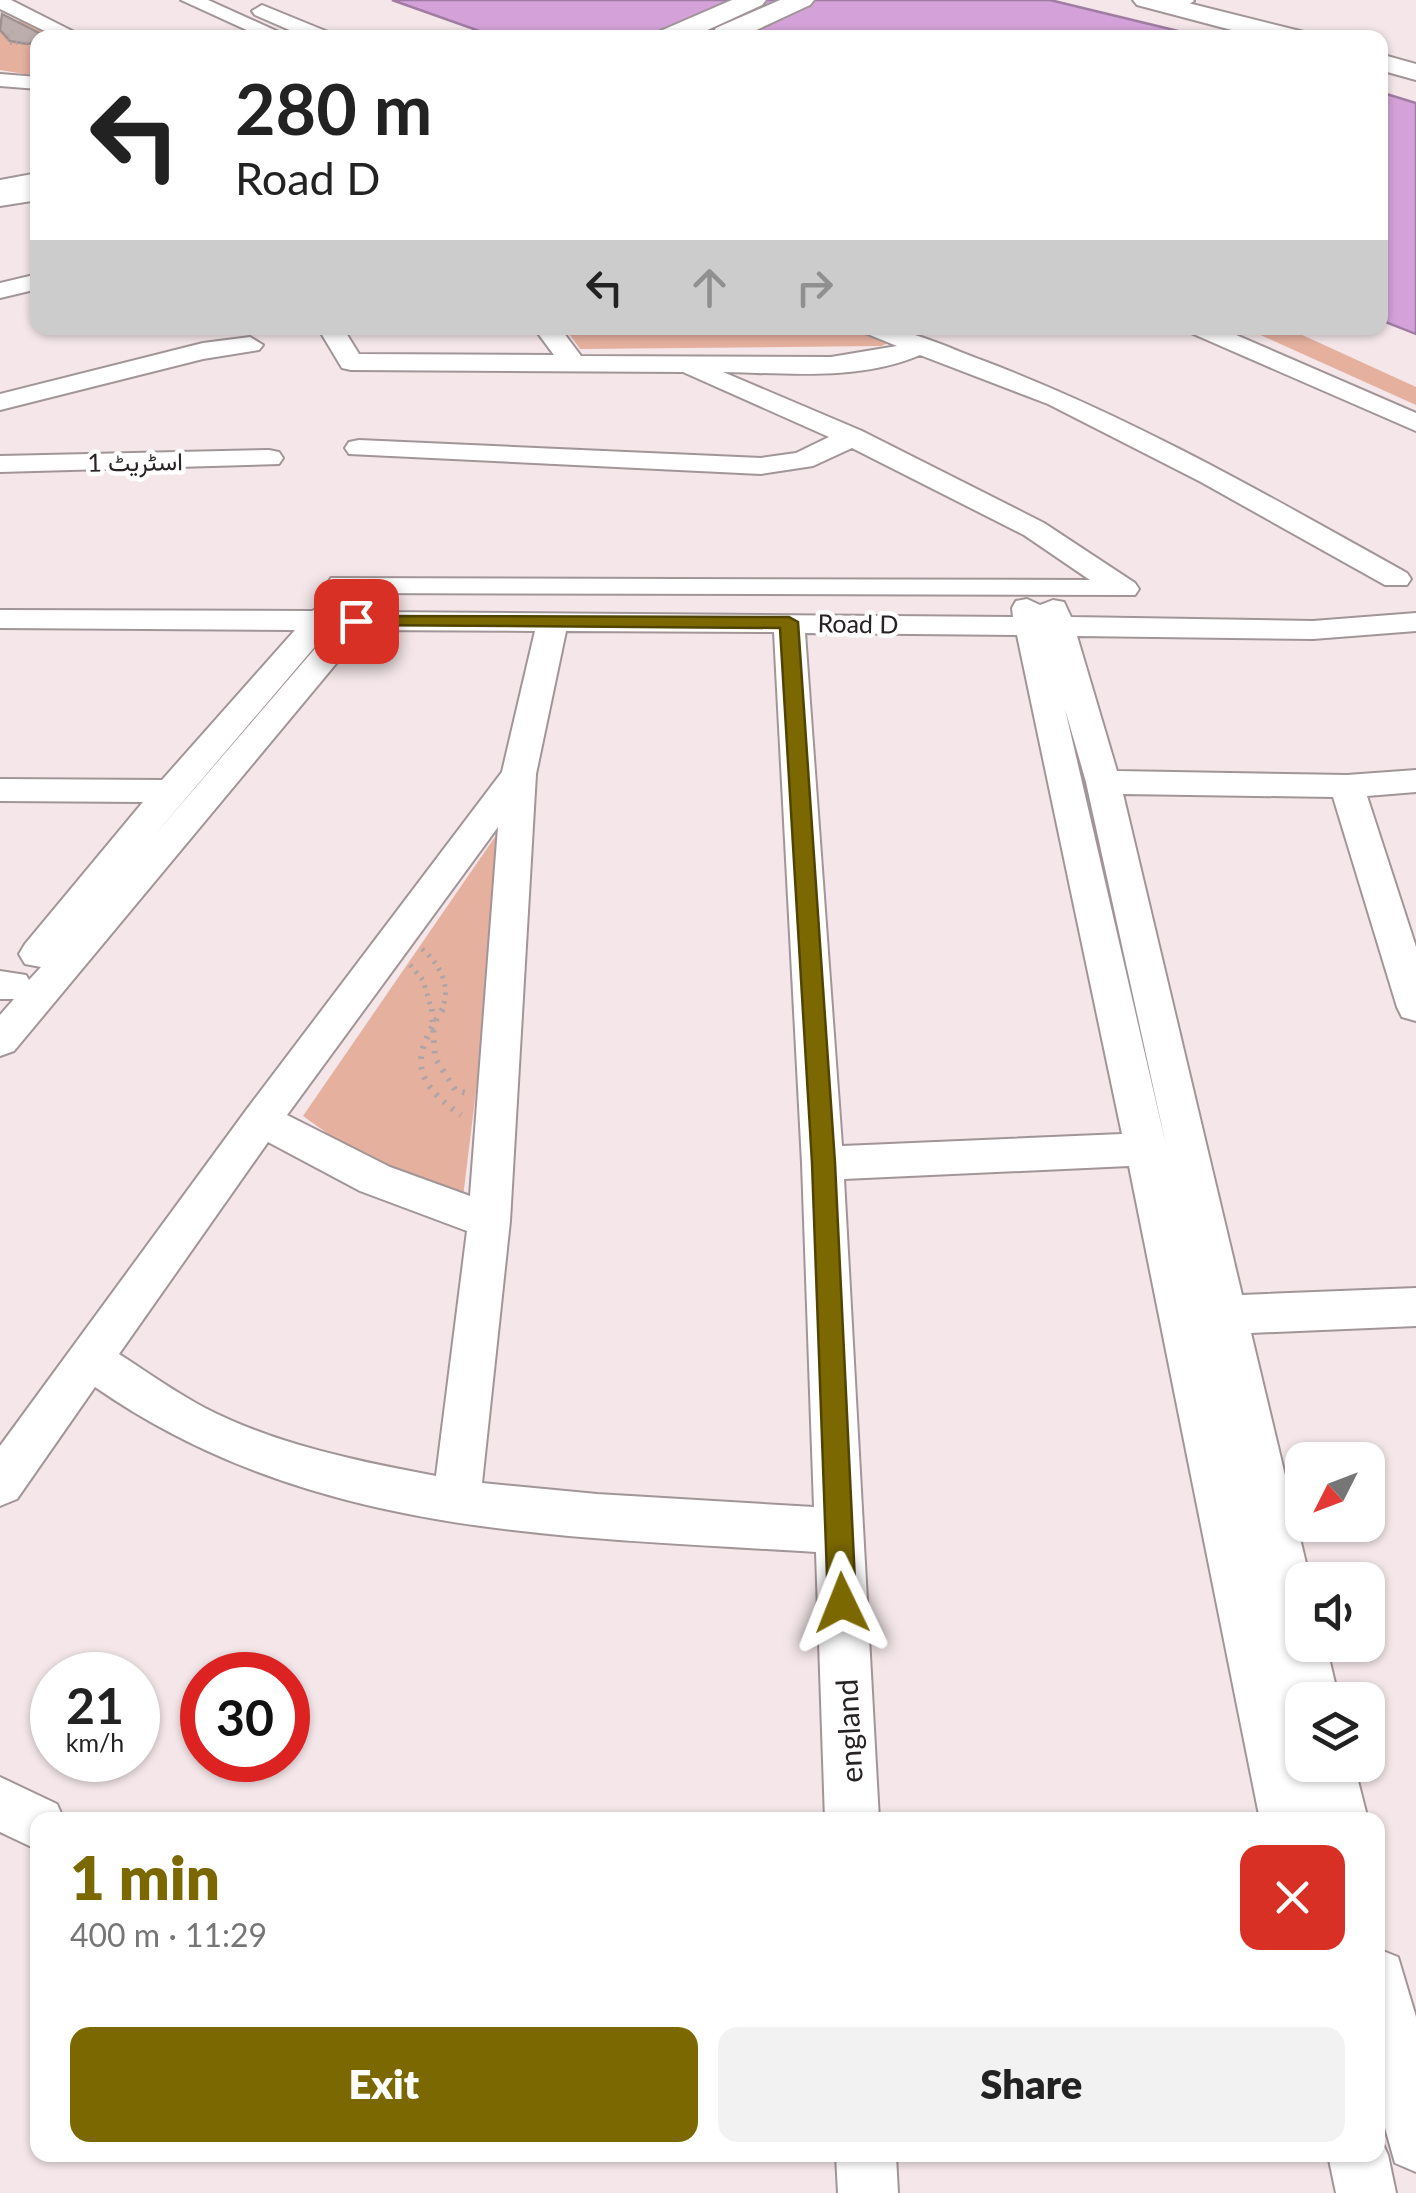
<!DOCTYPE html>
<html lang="en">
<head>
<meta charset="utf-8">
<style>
  body { margin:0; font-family:Lato,Vazirmatn,sans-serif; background:#f2f2f2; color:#222; height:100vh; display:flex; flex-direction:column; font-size:38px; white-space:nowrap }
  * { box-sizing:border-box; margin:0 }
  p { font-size:32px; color:#767676 }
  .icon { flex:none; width:55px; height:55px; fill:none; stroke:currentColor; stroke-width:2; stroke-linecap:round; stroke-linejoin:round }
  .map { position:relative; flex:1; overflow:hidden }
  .side { position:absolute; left:30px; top:1812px; width:1355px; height:350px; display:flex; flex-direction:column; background:#fff; border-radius:20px; box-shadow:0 2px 8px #0004 }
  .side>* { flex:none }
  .top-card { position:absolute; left:30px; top:30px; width:1358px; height:305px; border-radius:20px; box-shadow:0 2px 8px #0004; background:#fff; color:#222; overflow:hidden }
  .needle { width:65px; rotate:228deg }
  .tools { position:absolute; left:1285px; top:1442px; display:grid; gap:20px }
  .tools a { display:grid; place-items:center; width:100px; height:100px; border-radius:20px; background:#fff; box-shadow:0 2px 8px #0004; font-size:50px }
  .speed { position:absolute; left:30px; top:1652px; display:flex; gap:20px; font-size:50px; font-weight:700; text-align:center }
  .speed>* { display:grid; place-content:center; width:130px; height:130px; border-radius:50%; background:#fff; box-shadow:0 2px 8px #0004; line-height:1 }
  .speed small { font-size:25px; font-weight:400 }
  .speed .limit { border:15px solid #d22; background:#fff; color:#111 }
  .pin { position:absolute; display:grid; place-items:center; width:85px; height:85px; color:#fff; margin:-42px; border-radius:20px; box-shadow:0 5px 15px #0006 }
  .me { position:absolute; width:110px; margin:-55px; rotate:358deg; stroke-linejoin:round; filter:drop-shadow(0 0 8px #0008) }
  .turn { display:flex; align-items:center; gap:35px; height:210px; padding:0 40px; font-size:45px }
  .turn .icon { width:130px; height:130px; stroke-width:2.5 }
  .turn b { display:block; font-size:70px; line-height:85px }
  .lanes { display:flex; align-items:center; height:95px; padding:0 40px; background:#0003; justify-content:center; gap:50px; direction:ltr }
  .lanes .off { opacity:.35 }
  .round { display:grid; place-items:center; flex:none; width:105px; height:105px; border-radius:20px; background:#f2f2f2 }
  .overview { display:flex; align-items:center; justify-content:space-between; height:170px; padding:0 40px }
  h1 { font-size:60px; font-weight:800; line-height:75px; color:#7b6800 }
  .cta { display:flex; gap:20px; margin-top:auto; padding:20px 40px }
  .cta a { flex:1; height:115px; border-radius:20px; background:#7b6800; color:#fff; font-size:40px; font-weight:800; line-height:115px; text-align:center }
  .cta a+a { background:#f2f2f2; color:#222 }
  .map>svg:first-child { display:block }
  .green { fill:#e5b09e }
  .water { fill:#d4a2d9; stroke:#a07ca2; stroke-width:2.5 }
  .building { fill:#bcaead; stroke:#9e908f; stroke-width:2.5 }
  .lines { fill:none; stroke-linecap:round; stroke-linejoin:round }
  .minor-casing { stroke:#a29598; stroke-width:4 }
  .major-casing { stroke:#a29598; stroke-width:4 }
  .path-far2 { stroke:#aea3a6; stroke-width:4; stroke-dasharray:1 4; stroke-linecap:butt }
  .path-far1 { stroke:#aea3a6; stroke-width:5; stroke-dasharray:2.5 6; stroke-linecap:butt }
  .path { stroke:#aea3a6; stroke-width:6; stroke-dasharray:2.5 8; stroke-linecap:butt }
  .minor { fill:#fff; fill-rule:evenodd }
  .major { fill:#fff; fill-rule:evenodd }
  .route { fill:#7b6800; stroke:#504400; stroke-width:2.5 }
  .labels { text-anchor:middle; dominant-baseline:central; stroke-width:9; stroke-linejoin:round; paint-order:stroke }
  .far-street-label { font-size:25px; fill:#272223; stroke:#fff }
  .street-label { font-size:30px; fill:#272223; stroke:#fff }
</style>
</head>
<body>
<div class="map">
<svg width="1416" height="2193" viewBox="0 0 1416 2193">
  <rect width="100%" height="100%" fill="#f4e6e9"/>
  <path class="green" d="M 28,18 L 70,37 L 38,38 L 37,76 L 0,70 L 0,27 Z
    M 565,328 L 862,328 L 896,340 L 881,346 L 580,349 Z
    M 1245,328 L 1287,328 L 1416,387 L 1416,405 Z
    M 510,815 L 463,1197 L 365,1160 L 303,1116 Z"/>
  <path class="water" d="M 392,0 L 1050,0 L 1203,37 L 499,38 Z
    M 1380,92 L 1416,103 L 1416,334 L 1380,320 Z"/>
  <path class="building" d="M 2,14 L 49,38 L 38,38 L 38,42 L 27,44 L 10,41 L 0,30 Z"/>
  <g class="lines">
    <g class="minor-casing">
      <path id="minor" d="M 0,0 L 11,0 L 86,38 L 59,38 L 0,9 Z
        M 181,0 L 208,0 L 292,38 L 264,38 Z
        M 1173,0 L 1193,0 L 1194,1 L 1184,7 Z
        M 262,5 L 333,34 L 336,38 L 308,38 L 255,15 L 252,11 Z
        M 0,74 L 38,77 L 38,89 L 0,86 Z
        M 38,186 L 38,200 L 0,206 L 0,192 Z
        M 38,274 L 38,289 L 0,298 L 0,283 Z
        M 318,328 L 343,328 L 359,354 L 554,355 L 534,328 L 560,328 L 581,356 L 831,357 L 897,346 L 865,333 L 861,328 C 905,325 943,346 984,361 C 1132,417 1269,496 1407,573 L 1411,579 L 1407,585 L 1385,585 L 1201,482 L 1048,404 L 920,355 C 860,381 787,373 723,372 L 862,431 L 1044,523 L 1135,583 L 1139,589 L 1135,595 L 342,593 L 331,590 L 327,584 L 331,578 L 1090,580 L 1024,535 L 852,448 L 813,466 L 761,474 L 349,454 L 345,448 L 349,442 L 359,440 L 761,458 L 796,453 L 829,437 L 683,372 L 351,370 L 342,368 Z
        M 1187,328 L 1220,328 L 1416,413 L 1416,431 L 1191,333 Z
        M 250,337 L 263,345 L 259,350 L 203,359 L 0,410 L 0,394 L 203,343 Z
        M 269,450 L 279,452 L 283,458 L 279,464 L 0,472 L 0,456 Z
        M 367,598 L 378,600 L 382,607 L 379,612 L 1013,617 L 1012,608 L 1016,601 L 1027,599 L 1040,605 L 1053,600 L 1064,602 L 1071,617 L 1313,621 L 1416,613 L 1416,631 L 1313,639 L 1077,636 L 1117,771 L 1347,775 L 1416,770 L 1416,792 L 1367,796 L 1416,947 L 1416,1021 L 1402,1017 L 1397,1007 L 1333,797 L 1123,794 L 1242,1295 L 1416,1288 L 1416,1326 L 1251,1333 L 1310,1580 L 1302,1580 L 1302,1645 L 1326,1645 L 1339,1700 L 1302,1700 L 1302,1721 L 1295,1718 L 1288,1701 L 1302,1765 L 1354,1765 L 1368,1820 L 1314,1820 L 1305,1777 L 1314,1820 L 1260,1820 L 1129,1166 L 844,1179 L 879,1820 L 825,1820 L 816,1552 C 562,1536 313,1538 95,1387 L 17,1499 L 0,1506 L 0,1446 L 247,1109 L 502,772 L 535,631 L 364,630 L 14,1051 L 0,1056 L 0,1015 L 14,999 L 0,999 L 0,971 L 26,975 L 29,980 L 41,967 L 25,964 L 19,954 L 25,944 L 143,802 L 0,801 L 0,779 L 162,780 L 295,630 L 0,628 L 0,610 L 312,611 L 327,604 L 347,611 L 356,600 ZM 329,630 L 331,630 L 152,838 ZM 566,631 L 774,632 L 802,1163 L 814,1507 L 597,1494 L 482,1483 L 510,1221 L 536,774 ZM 805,633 L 1017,635 L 1122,1134 L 842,1146 ZM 1065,709 L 1086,782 L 1166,1145 ZM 498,827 L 470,1196 L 390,1167 L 287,1115 ZM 268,1142 L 360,1191 L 467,1231 L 436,1476 C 357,1461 277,1445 205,1408 C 175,1392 147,1372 119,1354 Z
        M 0,1777 L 57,1804 L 64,1820 L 38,1820 L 38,1850 L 0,1832 Z
        M 1378,1949 L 1398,1957 L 1416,2017 L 1416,2172 L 1395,2163 L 1378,2103 Z
        M 1378,2133 L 1388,2155 L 1396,2193 L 1336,2193 L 1328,2155 L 1378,2155 Z
        M 836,2155 L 896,2155 L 898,2193 L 838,2193 Z"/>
    </g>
    <g class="major-casing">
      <path id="major" d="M 732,0 L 766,0 L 762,5 L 690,38 L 654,38 L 658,32 Z
        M 780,0 L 814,0 L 810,5 L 739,38 L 714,38 L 712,34 L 716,28 Z
        M 1133,0 L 1176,0 L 1304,32 L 1308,38 L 1262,38 L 1137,5 Z
        M 1380,54 L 1416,64 L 1416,80 L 1380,70 Z
        M 38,173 L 38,191 L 0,198 L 0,180 Z"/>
    </g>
    <path class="path-far2" d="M 13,32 L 7,37 L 11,43 L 36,43"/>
    <path class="path-far1" d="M 422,949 C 441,965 452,988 441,1011
      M 410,965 L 423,980 L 432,1011"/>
    <path class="path" d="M 432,1009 L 435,1058 L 456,1091 L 467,1093
      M 443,1009 C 412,1057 410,1079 461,1115"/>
    <use href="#minor" class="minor"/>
    <use href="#major" class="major"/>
  </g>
  <path class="route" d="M 356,616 L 789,617 L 798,622 L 835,1163 L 856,1603 L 852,1613 L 842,1617 L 832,1613 L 828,1603 L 812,1163 L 780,628 L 350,625 L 347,621 Z"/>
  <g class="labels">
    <g class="far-street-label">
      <text transform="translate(135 461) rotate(-1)">اسٹریٹ 1</text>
      <text transform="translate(858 623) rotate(1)">Road D</text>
    </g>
    <g class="street-label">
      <text transform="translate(848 1731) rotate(-93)">england</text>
    </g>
  </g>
</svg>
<div class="tools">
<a><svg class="needle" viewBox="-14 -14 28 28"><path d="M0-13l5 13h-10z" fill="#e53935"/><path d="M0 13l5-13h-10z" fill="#767676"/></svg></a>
<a><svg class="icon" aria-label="sound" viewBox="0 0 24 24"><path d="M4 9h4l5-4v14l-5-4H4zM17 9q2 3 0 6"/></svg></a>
<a><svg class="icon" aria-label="layers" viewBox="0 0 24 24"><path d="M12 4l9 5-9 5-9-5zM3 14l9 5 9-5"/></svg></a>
</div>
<div class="speed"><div>21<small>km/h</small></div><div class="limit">30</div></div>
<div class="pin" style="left:356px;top:621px;background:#d93025"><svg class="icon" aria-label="arrive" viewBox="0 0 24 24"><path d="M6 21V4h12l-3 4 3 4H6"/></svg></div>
<svg class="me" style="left:842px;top:1603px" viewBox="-20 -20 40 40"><path d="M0-17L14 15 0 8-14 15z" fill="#7b6800" stroke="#fff" stroke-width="4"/></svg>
<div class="top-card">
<div class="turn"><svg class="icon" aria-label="left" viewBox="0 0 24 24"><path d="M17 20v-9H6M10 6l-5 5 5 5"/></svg><div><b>280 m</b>Road D</div></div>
<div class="lanes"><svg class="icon" aria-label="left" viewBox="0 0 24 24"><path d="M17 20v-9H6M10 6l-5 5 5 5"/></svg><svg class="icon off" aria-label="ahead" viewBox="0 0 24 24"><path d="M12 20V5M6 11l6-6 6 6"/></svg><svg class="icon off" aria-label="right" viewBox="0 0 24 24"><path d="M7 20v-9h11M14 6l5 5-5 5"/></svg></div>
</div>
<section class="side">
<div class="overview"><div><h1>1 min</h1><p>400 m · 11:29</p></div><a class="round" style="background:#d93025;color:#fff"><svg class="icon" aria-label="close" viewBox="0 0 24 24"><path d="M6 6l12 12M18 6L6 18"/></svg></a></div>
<div class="cta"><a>Exit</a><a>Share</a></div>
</section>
</div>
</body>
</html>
